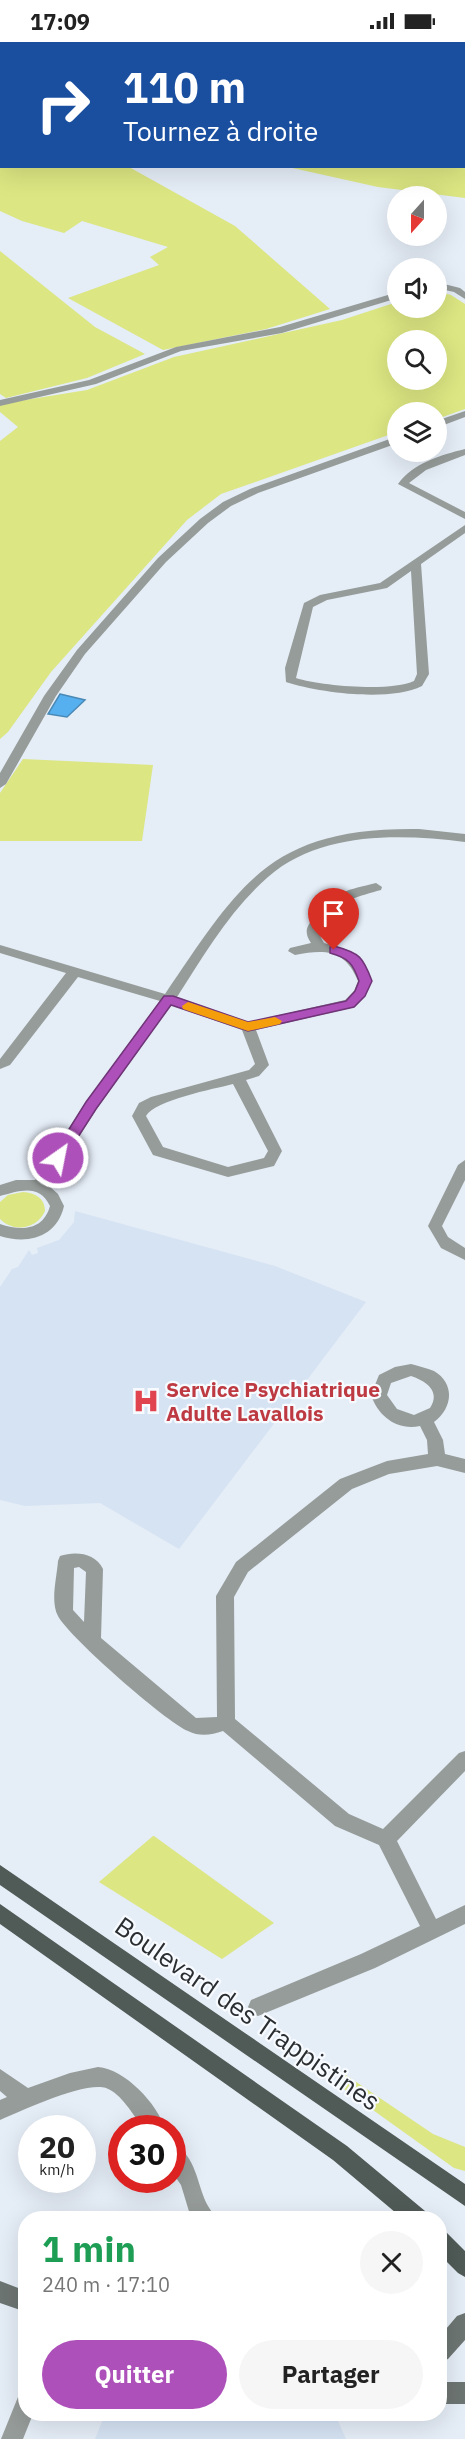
<!DOCTYPE html>
<html lang="fr">
<head>
<meta charset="utf-8">
<style>
  body { margin:0; font-family:"IBM Plex Sans",sans-serif; background:#f6f6f6; color:#222; height:100vh; display:flex; flex-direction:column; font-size:22px; white-space:nowrap }
  * { box-sizing:border-box; margin:0 }
  p { font-size:20px; color:#767676 }
  .icon { flex:none; width:33px; height:33px; fill:none; stroke:currentColor; stroke-width:2; stroke-linecap:round; stroke-linejoin:round }
  .map { position:relative; flex:1; overflow:hidden }
  .panel { position:absolute; left:18px; top:2169px; width:429px; height:210px; display:flex; flex-direction:column; background:#fff; border-radius:24px; box-shadow:0 6px 24px #0002 }
  .panel>* { flex:none }
  .banner { position:absolute; left:0px; top:0px; width:465px; height:126px; box-shadow:0 6px 24px #0002; background:#1a4fa0; color:#fff; overflow:hidden }
  .needle { width:39px; rotate:201deg }
  .controls { position:absolute; left:387px; top:144px; display:grid; gap:12px }
  .controls a { display:grid; place-items:center; width:60px; height:60px; border-radius:50%; background:#fff; box-shadow:0 6px 24px #0002; font-size:30px }
  .speed { position:absolute; left:18px; top:2073px; display:flex; gap:12px; font-size:30px; font-weight:700; text-align:center }
  .speed>* { display:grid; place-content:center; width:78px; height:78px; border-radius:50%; background:#fff; box-shadow:0 6px 24px #0002; line-height:1 }
  .speed small { font-size:15px; font-weight:400 }
  .speed .limit { border:9px solid #d22; background:#fff; color:#111 }
  .pin { position:absolute; display:grid; place-items:center; width:51px; height:51px; color:#fff; margin:-62px -26px; border-radius:50% 50% 50% 0; rotate:-45deg; box-shadow:0 0 6px #0007 }
  .pin .icon { rotate:45deg }
  .me { position:absolute; width:66px; margin:-33px; rotate:33deg; stroke-linejoin:round; filter:drop-shadow(0 0 4px #0008) }
  .turn { display:flex; align-items:center; gap:21px; height:126px; padding:0 24px; font-size:27px }
  .turn .icon { width:78px; height:78px; stroke-width:2.5 }
  .turn b { display:block; font-size:42px; line-height:51px }
  .round { display:grid; place-items:center; flex:none; width:63px; height:63px; border-radius:32px; background:#f6f6f6 }
  .head { display:flex; align-items:center; justify-content:space-between; height:102px; padding:0 24px }
  h1 { font-size:36px; font-weight:800; line-height:45px; color:#1e9e55 }
  .button { display:flex; gap:12px; margin-top:auto; padding:12px 24px }
  .button a { flex:1; height:69px; border-radius:36px; background:#ad50b9; color:#fff; font-size:24px; font-weight:800; line-height:69px; text-align:center }
  .button a+a { background:#f6f6f6; color:#222 }
  .status { display:flex; justify-content:space-between; align-items:center; height:42px; padding:0 30px; background:#fff; direction:ltr }
  .status svg { height:16px; fill:currentColor }
  .map>svg:first-child { display:block }
  .built { fill:#d6e3f3 }
  .green { fill:#dce682; fill-rule:evenodd }
  .water { fill:#56b0ef; stroke:#4989b6; stroke-width:1.5 }
  .lines { fill:none; stroke-linecap:round; stroke-linejoin:round }
  .street { fill:#969c99; fill-rule:evenodd }
  .secondary { fill:#6d7572; fill-rule:evenodd }
  .primary { fill:#505a56; fill-rule:evenodd }
  .route { fill:#ad50b9; stroke:#703478; stroke-width:1.5 }
  .slow { fill:#f59e0b }
  .labels { text-anchor:middle; dominant-baseline:central; stroke-width:4.5; stroke-linejoin:round; paint-order:stroke }
  .health-label { font-size:21px; font-weight:bold; fill:#be3a42; stroke:#f7fafe; text-anchor:start }
  .near-street-label { font-size:26px; fill:#2a2e31; stroke:#f7fafe }
</style>
</head>
<body>
<div class="status"><b>17:09</b><svg viewBox="0 0 49 12"><path d="M0 12V9h3v3zM5 12V6h3v6zM10 12V3h3v9zM15 12V0h3v12zM26 1h20v11H26zM47 4h2v5h-2z"/></svg></div>
<div class="map">
<svg width="465" height="2397" viewBox="0 0 465 2397">
  <rect width="100%" height="100%" fill="#e5edf7"/>
  <path class="built" d="M 75,1169 L 275,1224 L 366,1260 L 179,1507 L 100,1461 L 25,1464 L 0,1458 L 0,1245 L 12,1227 L 18,1225 L 29,1208 L 32,1213 L 38,1211 L 37,1206 L 59,1198 L 74,1180 Z
    M 105,2372 L 291,2372 L 338,2379 L 346,2397 L 95,2397 Z"/>
  <path class="green" d="M 0,0 L 465,0 L 465,156 L 378,145 L 288,125 L 464,124 L 464,2 L 2,2 L 2,124 L 129,125 L 235,184 L 330,267 L 266,287 L 163,308 L 68,256 L 159,223 L 150,215 L 168,205 L 82,179 L 64,191 L 22,179 L 0,169 Z
    M 0,209 L 95,285 L 145,312 L 87,336 L 6,356 L 0,352 Z
    M 437,249 L 451,253 L 465,262 L 465,367 L 437,377 L 436,370 L 398,370 L 397,390 L 221,452 L 187,478 L 51,630 L 8,690 L 0,697 L 0,399 L 18,385 L 0,370 L 0,362 L 87,348 L 174,315 L 342,278 L 397,260 L 398,266 L 436,266 ZM 398,298 L 436,298 L 436,338 L 398,338 Z
    M 23,717 L 153,723 L 142,799 L 0,799 L 0,751 Z
    M 23,1150 C 35,1151 45,1156 45,1169 C 37,1187 14,1191 0,1177 L 0,1160 L 8,1153 Z
    M 153,1794 L 154,1794 L 274,1881 L 222,1917 L 99,1840 Z
    M 340,2029 L 433,2092 L 465,2105 L 465,2129 L 454,2126 L 338,2043 Z"/>
  <path class="water" d="M 60,652 L 85,658 L 67,675 L 48,672 Z"/>
  <g class="lines">
    <path class="street" d="M 436,240 L 460,246 L 465,250 L 465,257 L 454,250 L 436,246 Z
      M 398,250 L 398,256 L 282,291 L 181,309 L 96,342 L 0,364 L 0,358 L 89,338 L 176,305 L 280,285 Z
      M 465,369 L 465,375 L 436,386 L 436,379 Z
      M 398,394 L 398,401 L 258,451 L 231,464 L 208,481 L 166,520 L 85,612 L 56,654 L 6,742 L 0,746 L 0,731 L 44,654 L 77,608 L 158,516 L 200,477 L 223,460 L 250,447 Z
      M 465,407 L 465,413 L 426,428 L 409,441 L 465,470 L 465,477 L 398,442 C 413,421 441,413 465,407 Z
      M 465,483 L 465,491 L 421,522 L 429,632 L 422,644 C 390,660 320,651 286,640 L 285,626 L 304,561 L 320,553 L 380,541 ZM 411,529 L 417,632 L 414,639 C 391,650 321,644 296,636 L 313,565 L 327,558 L 387,546 Z
      M 419,787 L 465,792 L 465,800 C 400,792 321,789 268,835 C 230,868 204,913 177,955 L 249,980 L 345,958 L 354,949 L 358,939 C 345,907 325,907 295,913 L 288,909 L 290,906 L 311,901 C 303,889 307,884 316,873 C 335,849 348,848 376,841 L 382,845 L 381,848 C 359,854 342,858 327,876 C 319,886 317,890 324,901 C 352,908 360,911 372,939 L 365,954 L 355,965 L 256,988 L 269,1023 L 259,1034 L 246,1038 L 282,1109 L 274,1124 L 228,1135 L 153,1113 L 132,1074 L 139,1061 L 151,1055 L 249,1028 L 255,1022 L 242,988 L 171,963 L 96,1068 L 48,1143 L 58,1152 L 64,1164 C 57,1195 28,1203 0,1194 L 0,1182 C 21,1189 43,1189 50,1164 C 39,1141 19,1149 0,1154 L 0,1143 L 16,1138 L 35,1138 L 86,1060 L 160,959 L 78,935 L 10,1023 L 0,1027 L 0,1017 L 66,931 L 0,911 L 0,903 L 165,952 C 241,840 271,785 419,787 ZM 233,1042 L 268,1109 L 264,1116 L 228,1125 L 163,1105 L 146,1074 C 155,1058 214,1047 233,1042 Z
      M 465,1118 L 465,1138 L 442,1184 L 448,1195 L 465,1206 L 465,1218 L 441,1206 L 428,1184 L 458,1123 Z
      M 411,1322 C 418,1324 427,1326 434,1329 C 456,1342 452,1367 434,1380 L 443,1398 L 445,1412 L 465,1417 L 465,1431 L 437,1424 L 389,1432 L 352,1447 L 248,1530 L 234,1555 L 235,1677 L 349,1772 L 383,1787 L 459,1711 L 465,1709 L 465,1729 L 397,1799 L 436,1877 L 465,1863 L 465,1882 L 375,1926 L 258,1974 L 251,1972 L 248,1965 L 251,1958 L 361,1912 L 420,1884 L 379,1803 L 335,1784 L 223,1689 C 211,1693 200,1695 188,1689 C 166,1680 69,1595 58,1574 C 50,1559 57,1535 58,1519 L 60,1514 C 76,1509 95,1511 103,1527 L 101,1596 L 196,1676 L 217,1675 L 216,1554 L 236,1520 L 340,1437 L 387,1419 L 428,1412 L 427,1398 L 420,1384 C 397,1389 378,1374 371,1353 L 379,1333 L 395,1325 ZM 411,1334 C 426,1339 441,1349 430,1366 L 414,1373 L 397,1367 L 387,1353 L 391,1341 ZM 79,1525 L 86,1530 L 84,1580 L 73,1568 L 74,1526 Z
      M 98,2025 C 125,2027 157,2062 165,2086 L 143,2086 C 134,2074 121,2051 106,2046 C 85,2039 21,2069 0,2078 L 0,2058 L 7,2055 L 0,2049 L 0,2027 L 28,2046 L 70,2031 Z
      M 172,2102 C 197,2112 197,2145 208,2164 C 211,2169 213,2171 215,2176 L 191,2176 L 181,2143 L 172,2130 Z
      M 26,2352 L 26,2372 L 33,2372 L 23,2397 L 1,2397 L 18,2355 Z"/>
    <path class="secondary" d="M 0,2239 L 26,2249 L 26,2270 L 0,2261 Z
      M 465,2271 L 465,2298 L 448,2317 L 440,2320 L 440,2294 L 457,2274 Z
      M 440,2340 L 465,2340 L 465,2362 L 440,2362 Z"/>
    <path class="primary" d="M 0,1823 L 465,2142 L 465,2164 L 0,1843 Z
      M 0,1862 L 347,2104 L 425,2169 L 428,2176 L 402,2176 L 333,2118 L 0,1882 Z
      M 440,2188 L 447,2191 L 465,2209 L 465,2235 L 458,2231 L 440,2213 Z"/>
  </g>
  <path class="route" d="M 334,904 C 360,911 363,915 372,939 L 365,954 L 354,965 L 248,989 L 171,963 L 96,1067 L 62,1120 L 53,1120 L 51,1116 L 86,1060 L 164,954 L 173,954 L 248,980 L 346,959 L 355,949 L 359,939 C 353,922 349,916 330,911 L 330,905 Z"/>
  <path class="slow" d="M 188,960 L 248,980 L 275,975 L 282,979 L 280,982 L 248,989 L 183,967 L 182,964 Z"/>
  <defs>
    <g id="hospital-bare" transform="scale(2.07)"><path d="M-5-5h3v3.5h4V-5h3V5h-3V1.5h-4V5h-3Z" fill="#e0444e" stroke="#f7fafe" stroke-width="2.5" paint-order="stroke"/></g>
  </defs>
  <g fill-rule="evenodd">
    <use href="#hospital-bare" x="146" y="1359"/>
  </g>
  <g class="labels">
    <g class="health-label">
      <text x="166" y="1347">Service Psychiatrique<tspan x="166" dy="24">Adulte Lavallois</tspan></text>
    </g>
    <g class="near-street-label">
      <text transform="translate(248 1971) rotate(35)">Boulevard des Trappistines</text>
    </g>
  </g>
</svg>
<div class="controls">
<a><svg class="needle" viewBox="-14 -14 28 28"><path d="M0-13l5 13h-10z" fill="#e53935"/><path d="M0 13l5-13h-10z" fill="#767676"/></svg></a>
<a><svg class="icon" aria-label="sound" viewBox="0 0 24 24"><path d="M4 9h4l5-4v14l-5-4H4zM17 9q2 3 0 6"/></svg></a>
<a><svg class="icon" aria-label="search" viewBox="0 0 24 24"><circle cx="10" cy="10" r="6"/><path d="M15 15l6 6"/></svg></a>
<a><svg class="icon" aria-label="layers" viewBox="0 0 24 24"><path d="M12 4l9 5-9 5-9-5zM3 14l9 5 9-5"/></svg></a>
</div>
<div class="speed"><div>20<small>km/h</small></div><div class="limit">30</div></div>
<div class="pin" style="left:334px;top:908px;background:#d93025"><svg class="icon" aria-label="arrive" viewBox="0 0 24 24"><path d="M6 21V4h12l-3 4 3 4H6"/></svg></div>
<svg class="me" style="left:58px;top:1116px" viewBox="-20 -20 40 40"><circle r="17" fill="#ad50b9" stroke="#fff" stroke-width="3"/><path d="M0-11L8 9 0 5-8 9z" fill="#fff"/></svg>
<div class="banner">
<div class="turn"><svg class="icon" aria-label="right" viewBox="0 0 24 24"><path d="M7 20v-9h11M14 6l5 5-5 5"/></svg><div><b>110 m</b>Tournez à droite</div></div>
</div>
<section class="panel">
<div class="head"><div><h1>1 min</h1><p>240 m · 17:10</p></div><a class="round"><svg class="icon" aria-label="close" viewBox="0 0 24 24"><path d="M6 6l12 12M18 6L6 18"/></svg></a></div>
<div class="button"><a>Quitter</a><a>Partager</a></div>
</section>
</div>
</body>
</html>
